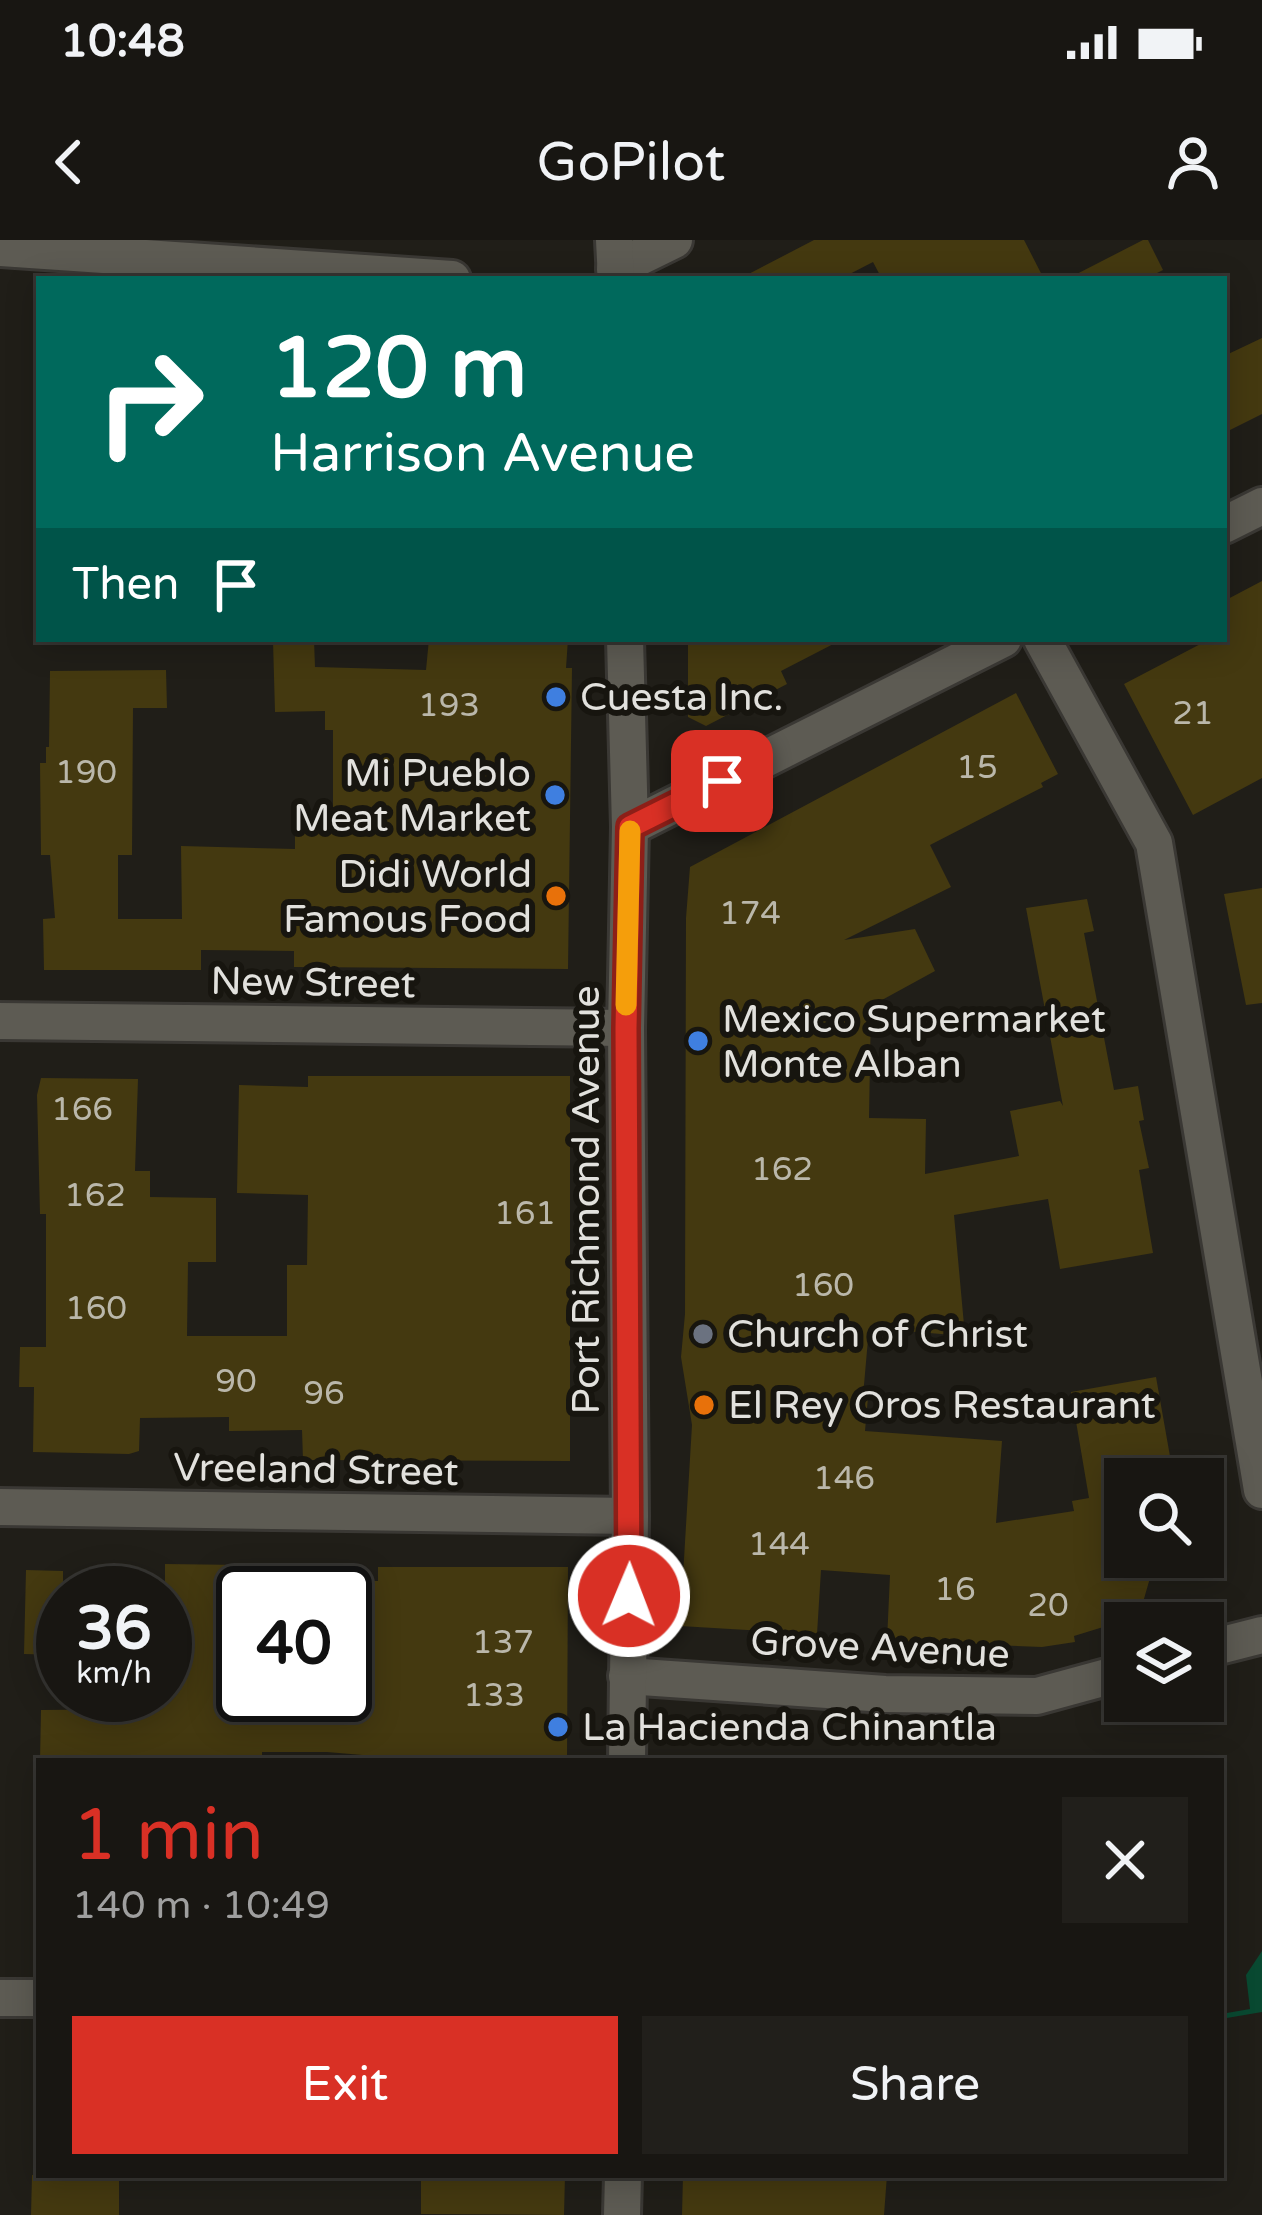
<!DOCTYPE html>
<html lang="en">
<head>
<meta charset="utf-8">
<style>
  body { margin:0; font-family:"Varela Round",sans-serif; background:#211f1b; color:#f1f3f6; height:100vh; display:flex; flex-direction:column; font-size:45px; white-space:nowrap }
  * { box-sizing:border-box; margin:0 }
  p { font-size:39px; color:#9f9f9f }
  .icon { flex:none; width:66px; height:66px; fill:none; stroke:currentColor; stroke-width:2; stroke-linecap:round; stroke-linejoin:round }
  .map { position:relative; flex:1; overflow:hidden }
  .panel { position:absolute; left:36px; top:1518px; width:1188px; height:420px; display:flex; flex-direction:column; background:#181612; border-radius:0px; box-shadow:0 6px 30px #0003,0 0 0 3px #363532 }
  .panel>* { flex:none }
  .hud { position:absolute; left:36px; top:36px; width:1191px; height:366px; border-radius:0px; box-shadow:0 6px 30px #0003,0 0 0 3px #363532; background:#00695c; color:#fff; overflow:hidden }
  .buttons { position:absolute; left:1104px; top:1218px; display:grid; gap:24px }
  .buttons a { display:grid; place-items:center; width:120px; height:120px; border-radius:0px; background:#181612; box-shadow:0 6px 30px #0003,0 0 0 3px #363532; font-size:60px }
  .speed { position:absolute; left:36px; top:1326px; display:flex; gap:24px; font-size:60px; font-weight:700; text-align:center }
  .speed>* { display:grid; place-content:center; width:156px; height:156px; border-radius:50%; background:#181612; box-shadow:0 6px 30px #0003,0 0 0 3px #363532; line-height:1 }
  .speed small { font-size:30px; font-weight:400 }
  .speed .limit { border:6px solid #111; border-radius:18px; background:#fff; color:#111 }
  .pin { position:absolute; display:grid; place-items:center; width:102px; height:102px; color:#fff; margin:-51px; border-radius:24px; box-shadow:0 6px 18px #0006 }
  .me { position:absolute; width:132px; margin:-66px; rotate:1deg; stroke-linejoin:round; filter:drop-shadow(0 0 9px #0008) }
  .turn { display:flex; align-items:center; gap:42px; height:252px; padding:0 36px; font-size:54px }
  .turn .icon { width:156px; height:156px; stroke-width:2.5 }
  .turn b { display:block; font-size:84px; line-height:102px }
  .then { display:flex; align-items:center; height:114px; padding:0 36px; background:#0003; gap:24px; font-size:45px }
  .round { display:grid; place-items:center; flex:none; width:126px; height:126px; border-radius:0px; background:#211f1b }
  .summary { display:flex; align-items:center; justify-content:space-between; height:204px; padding:0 36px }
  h1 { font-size:72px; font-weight:600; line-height:90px; color:#d93025 }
  .button { display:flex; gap:24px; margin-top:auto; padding:24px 36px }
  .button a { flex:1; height:138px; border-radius:0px; background:#d93025; color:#fff; font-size:48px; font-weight:600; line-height:138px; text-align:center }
  .button a+a { background:#211f1b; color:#f1f3f6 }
  .status { display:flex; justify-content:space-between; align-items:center; height:84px; padding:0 60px; background:#181612; direction:ltr }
  .status svg { height:33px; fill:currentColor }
  header { display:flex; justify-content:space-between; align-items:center; height:156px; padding:0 36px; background:#181612; font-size:54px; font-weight:600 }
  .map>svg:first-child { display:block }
  .green { fill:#094931 }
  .building { fill:#443910 }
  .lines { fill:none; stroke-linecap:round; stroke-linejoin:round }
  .street-casing { stroke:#3a3834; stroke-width:42 }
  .secondary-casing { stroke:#3a3834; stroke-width:42 }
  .street { stroke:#5d5b53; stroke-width:36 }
  .secondary { stroke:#5d5b53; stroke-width:36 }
  .route-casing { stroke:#8d1f18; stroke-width:30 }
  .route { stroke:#d93025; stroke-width:21 }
  .slow { stroke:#f59e0b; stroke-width:21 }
  .shop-dot { fill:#3f7fe0; stroke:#17150f; stroke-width:4.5 }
  .food-dot { fill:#e8710a; stroke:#17150f; stroke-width:4.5 }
  .worship-dot { fill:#6b7280; stroke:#17150f; stroke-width:4.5 }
  .labels { text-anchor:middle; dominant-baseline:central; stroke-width:12; stroke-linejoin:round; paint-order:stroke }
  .number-label { font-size:33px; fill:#bab7aa }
  .poi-label { font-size:39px; fill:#e2e1dd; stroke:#17150f; text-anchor:start }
  .street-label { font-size:39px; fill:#e2e1dd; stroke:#17150f }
</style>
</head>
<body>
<div class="status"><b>10:48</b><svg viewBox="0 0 49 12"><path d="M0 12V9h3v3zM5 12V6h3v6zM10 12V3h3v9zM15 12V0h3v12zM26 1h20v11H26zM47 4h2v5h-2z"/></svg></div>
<header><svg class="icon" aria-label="back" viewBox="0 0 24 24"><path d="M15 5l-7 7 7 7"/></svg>GoPilot<svg class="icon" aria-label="person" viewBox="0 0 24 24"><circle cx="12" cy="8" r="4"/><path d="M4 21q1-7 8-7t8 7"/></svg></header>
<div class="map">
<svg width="1262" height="1975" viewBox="0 0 1262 1975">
  <rect width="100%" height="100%" fill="#201e18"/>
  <path class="green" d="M 1262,1711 L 1262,1772 L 1221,1779 L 1221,1774 L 1250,1769 L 1246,1735 Z"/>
  <path class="building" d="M 814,0 L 1024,0 L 1044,39 L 882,39 L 873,22 L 840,39 L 739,39 Z
    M 1143,0 L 1148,0 L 1163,30 L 1145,39 L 1067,39 Z
    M 1262,98 L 1262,174 L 1224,193 L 1224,116 Z
    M 1262,341 L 1262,538 L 1193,575 L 1124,444 L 1210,399 L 1224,399 L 1224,361 Z
    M 429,399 L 568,399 L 566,428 L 572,428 L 568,729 L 294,727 L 294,711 L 201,710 L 201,730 L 44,730 L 43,679 L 55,678 L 50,615 L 41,615 L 40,523 L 46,523 L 46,507 L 49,507 L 50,431 L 166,430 L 167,468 L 133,468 L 132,615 L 118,615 L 118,679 L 182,679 L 181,606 L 295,609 L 295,587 L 333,586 L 333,490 L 325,490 L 325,471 L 275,472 L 273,401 L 314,400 L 315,427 L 426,430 Z
    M 688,399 L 843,399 L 781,431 L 787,444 L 706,486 L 688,477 Z
    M 1016,453 L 1058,534 L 1041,543 L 1043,547 L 930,605 L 951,647 L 844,700 L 915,689 L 935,731 L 871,766 L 869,878 L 926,879 L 925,934 L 1019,916 L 1010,871 L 1060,861 L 1063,866 L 1026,668 L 1087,659 L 1094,691 L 1084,693 L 1114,850 L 1138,846 L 1144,880 L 1139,881 L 1149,928 L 1139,930 L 1153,1013 L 1060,1029 L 1048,959 L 954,975 L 965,1096 L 869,1088 L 863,1156 L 868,1157 L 865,1191 L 1002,1201 L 996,1283 L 1074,1271 L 1072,1261 L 1089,1258 L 1071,1152 L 1156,1137 L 1174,1239 L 1125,1239 L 1125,1317 L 1146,1317 L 1150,1338 L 1139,1376 L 1074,1396 L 1075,1402 L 1042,1407 L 887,1401 L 890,1335 L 821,1330 L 817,1394 L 680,1386 L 692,1185 L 681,1117 L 685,1074 L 686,678 L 690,627 Z
    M 1262,648 L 1262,763 L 1246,765 L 1224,654 Z
    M 308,836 L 570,836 L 570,1221 L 303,1220 L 302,1190 L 229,1191 L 229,1177 L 140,1178 L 139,1211 L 129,1214 L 33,1212 L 34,1147 L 19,1147 L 20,1107 L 46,1107 L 46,974 L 40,974 L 37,855 L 41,838 L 138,839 L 135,931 L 150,931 L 150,957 L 216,958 L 216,1022 L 188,1022 L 187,1096 L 287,1096 L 287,1025 L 307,1025 L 308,955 L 237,953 L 239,845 L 308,847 Z
    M 165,1324 L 243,1325 L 243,1471 L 345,1472 L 345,1341 L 378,1341 L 378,1327 L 568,1327 L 567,1521 L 386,1521 L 386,1517 L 327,1512 L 262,1512 L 262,1521 L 40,1521 L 41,1470 L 141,1469 L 141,1455 L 165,1455 Z
    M 26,1330 L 63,1331 L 63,1415 L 24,1414 Z
    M 32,1935 L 119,1935 L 119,1975 L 31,1975 Z
    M 421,1935 L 565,1935 L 564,1975 L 421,1974 Z
    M 683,1935 L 887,1935 L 884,1975 L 682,1975 Z"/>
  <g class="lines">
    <g class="street-casing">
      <path id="street" d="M 615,29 L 674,0
        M 1224,285 L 1262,266
        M 1042,399 L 1154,603 L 1262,1250
        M 630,587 L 1003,399
        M 0,781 L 626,788
        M 0,1267 L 630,1276
        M 1203,1410 L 1262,1395
        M 627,1436 L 885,1454 L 1037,1456 L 1125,1432
        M 0,1758 L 39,1758"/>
    </g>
    <g class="secondary-casing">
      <path id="secondary" d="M 614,0 L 616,39
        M 0,8 L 452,39
        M 625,399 L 630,587 L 626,788 L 630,1276 L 627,1521
        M 622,1975 L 623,1935"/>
    </g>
    <use href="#street" class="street"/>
    <use href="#secondary" class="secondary"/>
  </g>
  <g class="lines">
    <g class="route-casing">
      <path id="route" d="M 629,1356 L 626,788 L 630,587 L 722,541"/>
    </g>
    <use href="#route" class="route"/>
    <path class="slow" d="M 626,765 L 630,591"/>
  </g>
  <g class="shop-dot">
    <circle cx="556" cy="457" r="12"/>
    <circle cx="555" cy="555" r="12"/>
    <circle cx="698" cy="801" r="12"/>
    <circle cx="558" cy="1487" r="12"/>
  </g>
  <g class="food-dot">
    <circle cx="556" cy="656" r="12"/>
    <circle cx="704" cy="1165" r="12"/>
  </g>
  <circle class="worship-dot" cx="703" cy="1094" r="12"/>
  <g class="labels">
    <g class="number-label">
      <text x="449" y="465">193</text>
      <text x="1193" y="473">21</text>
      <text x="977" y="527">15</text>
      <text x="86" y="532">190</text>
      <text x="750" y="673">174</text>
      <text x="82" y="869">166</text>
      <text x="782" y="929">162</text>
      <text x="95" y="955">162</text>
      <text x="525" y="973">161</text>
      <text x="823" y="1045">160</text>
      <text x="96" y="1068">160</text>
      <text x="236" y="1141">90</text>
      <text x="324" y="1153">96</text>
      <text x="844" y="1238">146</text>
      <text x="779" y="1304">144</text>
      <text x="955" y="1349">16</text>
      <text x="1048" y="1365">20</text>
      <text x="503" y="1402">137</text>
      <text x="494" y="1455">133</text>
    </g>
    <g class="poi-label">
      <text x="580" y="457">Cuesta Inc.</text>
      <text x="531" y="533" text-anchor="end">Mi Pueblo<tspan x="531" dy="45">Meat Market</tspan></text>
      <text x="532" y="634" text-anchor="end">Didi World<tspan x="532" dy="45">Famous Food</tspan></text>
      <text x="722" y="779">Mexico Supermarket<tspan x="722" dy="45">Monte Alban</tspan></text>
      <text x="727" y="1094">Church of Christ</text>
      <text x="728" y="1165">El Rey Oros Restaurant</text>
      <text x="582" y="1487">La Hacienda Chinantla</text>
    </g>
    <g class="street-label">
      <text transform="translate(313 743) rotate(1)">New Street</text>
      <text transform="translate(586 960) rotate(-90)">Port Richmond Avenue</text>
      <text transform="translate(316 1230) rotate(1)">Vreeland Street</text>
      <text transform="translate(880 1408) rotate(3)">Grove Avenue</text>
    </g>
  </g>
</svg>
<div class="buttons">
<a><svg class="icon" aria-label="search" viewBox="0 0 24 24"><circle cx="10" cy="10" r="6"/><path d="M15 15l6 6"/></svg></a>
<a><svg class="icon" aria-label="layers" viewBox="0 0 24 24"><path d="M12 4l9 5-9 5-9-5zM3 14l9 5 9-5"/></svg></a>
</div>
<div class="speed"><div>36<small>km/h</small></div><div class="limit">40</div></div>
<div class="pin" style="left:722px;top:541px;background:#d93025"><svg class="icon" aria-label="arrive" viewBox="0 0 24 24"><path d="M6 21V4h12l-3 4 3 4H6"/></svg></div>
<svg class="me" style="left:629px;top:1356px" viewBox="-20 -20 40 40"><circle r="17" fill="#d93025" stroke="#fff" stroke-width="3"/><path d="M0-11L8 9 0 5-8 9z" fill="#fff"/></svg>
<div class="hud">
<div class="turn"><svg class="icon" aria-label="right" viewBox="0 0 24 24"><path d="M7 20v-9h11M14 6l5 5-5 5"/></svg><div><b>120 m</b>Harrison Avenue</div></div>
<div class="then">Then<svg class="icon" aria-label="arrive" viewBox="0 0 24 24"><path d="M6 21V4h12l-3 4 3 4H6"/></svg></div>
</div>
<section class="panel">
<div class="summary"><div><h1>1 min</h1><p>140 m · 10:49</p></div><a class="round"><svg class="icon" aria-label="close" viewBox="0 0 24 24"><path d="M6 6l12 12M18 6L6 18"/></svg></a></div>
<div class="button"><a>Exit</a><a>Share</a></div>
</section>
</div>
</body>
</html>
